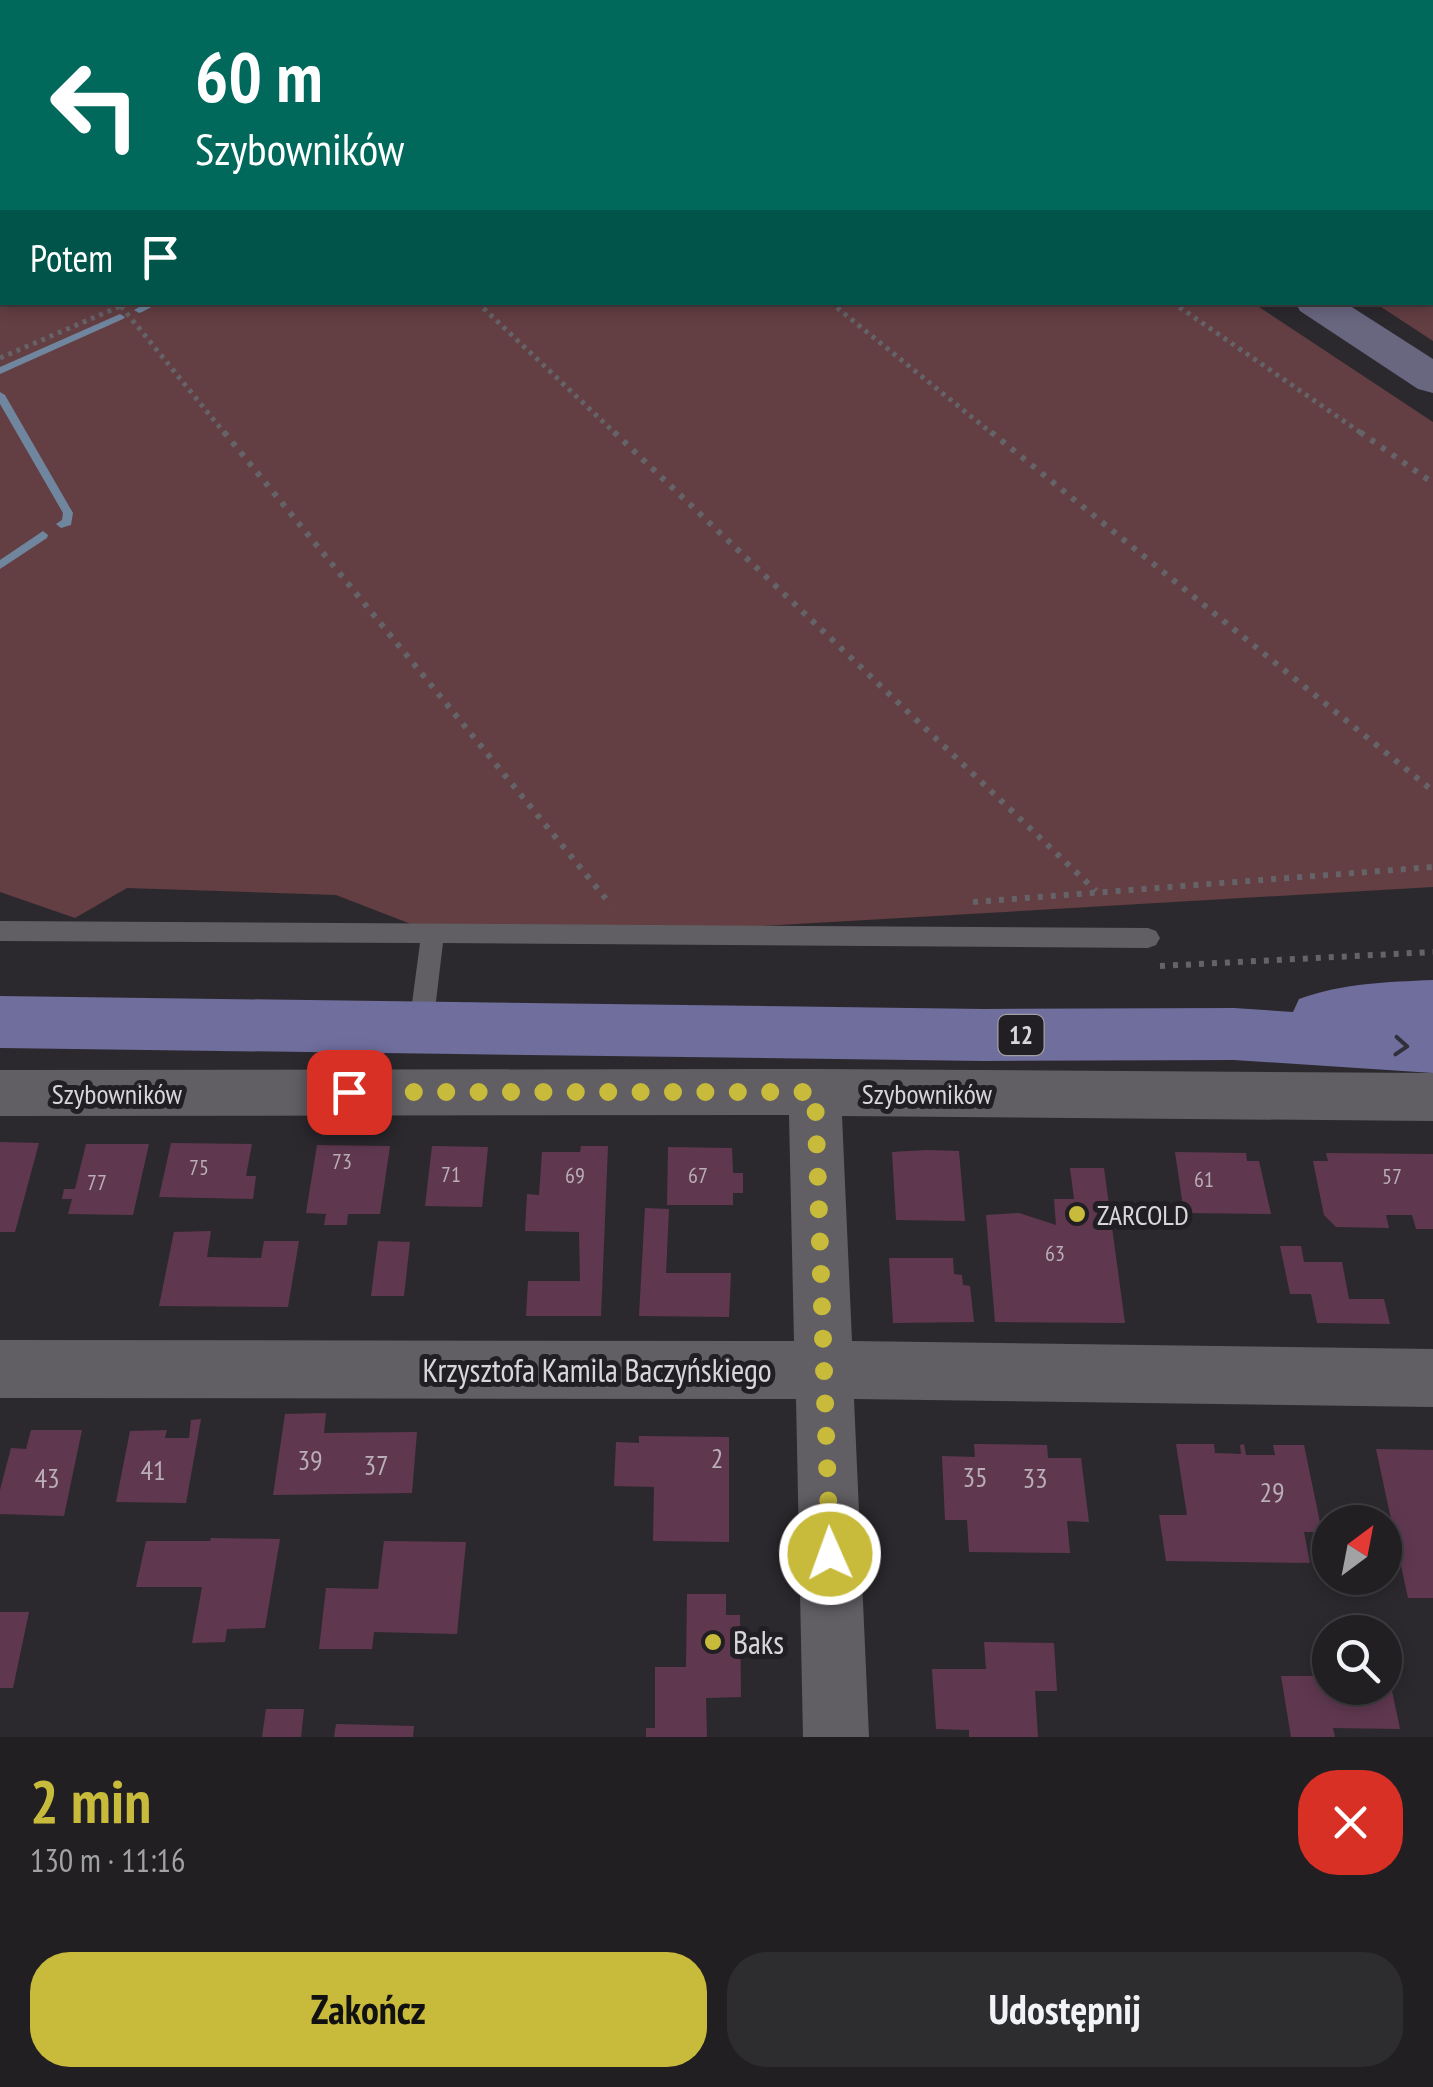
<!DOCTYPE html>
<html lang="pl">
<head>
<meta charset="utf-8">
<style>
  body { margin:0; font-family:"PT Sans Narrow",sans-serif; background:#2d2c2f; color:#f1f3f6; height:100vh; display:flex; flex-direction:column; font-size:38px; white-space:nowrap }
  * { box-sizing:border-box; margin:0 }
  p { font-size:32px; color:#a2a2a5 }
  .icon { flex:none; width:55px; height:55px; fill:none; stroke:currentColor; stroke-width:2; stroke-linecap:round; stroke-linejoin:round }
  .map { position:relative; height:1737px; overflow:hidden }
  .panel { display:flex; flex-direction:column; background:#211f22; flex:1 }
  .panel>* { flex:none }
  .hud { position:absolute; left:0px; top:0px; width:1435px; height:305px; box-shadow:0 5px 15px #0003,0 0 0 2px #3e3d40; background:#00695c; color:#fff; overflow:hidden }
  .needle { width:65px; rotate:32deg }
  .buttons { position:absolute; left:1312px; top:1505px; display:grid; gap:20px }
  .buttons a { display:grid; place-items:center; width:90px; height:90px; border-radius:50%; background:#211f22; box-shadow:0 5px 15px #0003,0 0 0 2px #3e3d40; font-size:50px }
  .pin { position:absolute; display:grid; place-items:center; width:85px; height:85px; color:#fff; margin:-42px; border-radius:20px; box-shadow:0 5px 15px #0006 }
  .me { position:absolute; width:110px; margin:-55px; rotate:358deg; stroke-linejoin:round; filter:drop-shadow(0 0 8px #0008) }
  .turn { display:flex; align-items:center; gap:35px; height:210px; padding:0 30px; font-size:45px }
  .turn .icon { width:130px; height:130px; stroke-width:2.5 }
  .turn b { display:block; font-size:70px; line-height:85px }
  .then { display:flex; align-items:center; height:95px; padding:0 30px; background:#0003; gap:20px; font-size:38px }
  .round { display:grid; place-items:center; flex:none; width:105px; height:105px; border-radius:40px; background:#2d2c2f }
  .overview { display:flex; align-items:center; justify-content:space-between; height:170px; padding:0 30px }
  h1 { font-size:60px; font-weight:600; line-height:75px; color:#c8bb3b }
  .cta { display:flex; gap:20px; margin-top:auto; padding:20px 30px }
  .cta a { flex:1; height:115px; border-radius:40px; background:#c8bb3b; color:#111; font-size:40px; font-weight:600; line-height:115px; text-align:center }
  .cta a+a { background:#2d2c2f; color:#f1f3f6 }
  .map>svg:first-child { display:block }
  .green { fill:#633e42 }
  .lines { fill:none; stroke-linecap:round; stroke-linejoin:round }
  .stream { fill:#70859e; fill-rule:evenodd }
  .building { fill:#5f3850 }
  .path-far1 { stroke:#656367; stroke-width:5; stroke-dasharray:4 5; stroke-linecap:butt }
  .path { stroke:#656367; stroke-width:6; stroke-dasharray:5 8; stroke-linecap:butt }
  .lane { fill:#625f64; fill-rule:evenodd }
  .street { fill:#625f64; fill-rule:evenodd }
  .secondary { fill:#696680; fill-rule:evenodd }
  .primary { fill:#6f6e9d; fill-rule:evenodd }
  .oneway { stroke:#312f3c }
  .route { stroke:#c8bb3b; stroke-width:18; stroke-dasharray:0 32.4 }
  .poi-dot { fill:#c8bb3b; stroke:#221f24; stroke-width:4 }
  .labels { text-anchor:middle; dominant-baseline:central; stroke-width:10; stroke-linejoin:round; paint-order:stroke }
  .number-label { font-size:22px; fill:#baaeb8 }
  .shield { fill:#221f24; stroke:#a19fa3; stroke-width:2.5 }
  .shield-label { font-size:25px; font-weight:bold; fill:#d8d6da }
  .street-label { font-size:28px; fill:#d8d6da; stroke:#221f24 }
  .poi-label { font-size:28px; fill:#d8d6da; stroke:#221f24; text-anchor:start }
  .near-number-label { font-size:28px; fill:#baaeb8 }
  .near-street-label { font-size:32px; fill:#d8d6da; stroke:#221f24 }
  .near-poi-label { font-size:32px; fill:#d8d6da; stroke:#221f24; text-anchor:start }
</style>
</head>
<body>
<div class="map">
<svg width="1433" height="1737" viewBox="0 0 1433 1737">
  <rect width="100%" height="100%" fill="#2c292e"/>
  <path class="green" d="M 0,0 L 670,2 L 2,2 L 2,302 L 1253,303 L 1433,422 L 1433,887 L 746,927 L 429,931 L 336,895 L 127,888 L 75,918 L 0,892 Z
    M 1433,296 L 1433,341 L 1375,303 L 1432,302 Z"/>
  <g class="lines">
    <path class="stream" d="M 667,0 L 679,0 L 681,2 L 671,2 Z
      M 148,302 L 161,302 L 142,312 L 139,313 L 134,310 Z
      M 120,314 L 125,317 L 123,319 L 0,374 L 0,367 Z
      M 0,392 L 5,395 L 73,513 L 71,525 L 61,528 L 56,524 L 62,520 L 63,513 L 0,404 Z
      M 43,531 L 48,535 L 47,538 L 0,569 L 0,560 Z"/>
  </g>
  <path class="building" d="M 0,1142 L 39,1143 L 15,1232 L 0,1232 Z
    M 171,1143 L 252,1144 L 246,1176 L 256,1176 L 253,1199 L 159,1197 Z
    M 86,1144 L 149,1144 L 133,1215 L 68,1214 L 72,1199 L 62,1199 L 64,1189 L 75,1189 Z
    M 317,1145 L 390,1146 L 380,1214 L 348,1214 L 347,1225 L 324,1225 L 326,1214 L 306,1213 Z
    M 432,1146 L 488,1147 L 482,1207 L 425,1206 Z
    M 581,1146 L 608,1146 L 601,1316 L 526,1316 L 528,1281 L 580,1281 L 579,1232 L 525,1231 L 527,1194 L 539,1195 L 542,1152 L 580,1152 Z
    M 668,1147 L 732,1148 L 733,1173 L 743,1173 L 743,1193 L 733,1193 L 733,1205 L 667,1205 Z
    M 926,1150 L 959,1151 L 965,1221 L 896,1220 L 892,1152 Z
    M 1175,1152 L 1246,1153 L 1247,1161 L 1259,1161 L 1271,1214 L 1184,1213 Z
    M 1326,1153 L 1433,1154 L 1433,1229 L 1416,1229 L 1412,1215 L 1386,1215 L 1389,1228 L 1336,1227 L 1324,1215 L 1313,1161 L 1328,1161 Z
    M 1070,1168 L 1104,1168 L 1125,1323 L 995,1322 L 986,1215 L 1019,1213 L 1056,1225 L 1054,1199 L 1074,1199 Z
    M 645,1208 L 669,1209 L 666,1273 L 731,1273 L 729,1317 L 639,1316 Z
    M 211,1231 L 207,1257 L 261,1258 L 264,1241 L 299,1241 L 288,1307 L 159,1306 L 174,1232 Z
    M 378,1241 L 410,1242 L 404,1296 L 371,1296 Z
    M 1280,1246 L 1301,1246 L 1304,1262 L 1342,1262 L 1349,1299 L 1384,1299 L 1390,1324 L 1317,1323 L 1311,1294 L 1290,1294 Z
    M 889,1258 L 953,1258 L 954,1274 L 962,1275 L 963,1285 L 970,1286 L 974,1322 L 893,1323 Z
    M 326,1413 L 324,1433 L 417,1432 L 412,1493 L 273,1495 L 285,1414 Z
    M 201,1419 L 186,1503 L 116,1502 L 130,1431 L 167,1430 L 165,1438 L 189,1438 L 191,1420 Z
    M 31,1430 L 82,1430 L 64,1516 L 0,1514 L 0,1490 L 11,1448 L 26,1449 Z
    M 639,1436 L 729,1437 L 729,1542 L 653,1541 L 654,1487 L 614,1486 L 616,1442 L 639,1443 Z
    M 974,1444 L 1047,1445 L 1048,1458 L 1081,1458 L 1089,1522 L 1067,1521 L 1070,1553 L 969,1552 L 967,1520 L 945,1520 L 942,1456 L 975,1457 Z
    M 1176,1444 L 1214,1444 L 1215,1453 L 1241,1454 L 1240,1445 L 1244,1444 L 1246,1455 L 1275,1455 L 1273,1445 L 1304,1445 L 1322,1532 L 1304,1532 L 1310,1563 L 1166,1561 L 1159,1515 L 1187,1515 Z
    M 1376,1449 L 1433,1450 L 1433,1598 L 1408,1598 Z
    M 211,1538 L 280,1539 L 265,1628 L 227,1629 L 225,1642 L 192,1643 L 202,1587 L 136,1587 L 146,1541 L 210,1541 Z
    M 384,1541 L 466,1542 L 457,1634 L 374,1632 L 372,1649 L 319,1649 L 326,1588 L 378,1589 Z
    M 687,1594 L 726,1594 L 726,1615 L 740,1615 L 741,1697 L 706,1698 L 707,1737 L 646,1737 L 646,1728 L 655,1728 L 655,1667 L 686,1667 Z
    M 0,1612 L 29,1612 L 13,1688 L 0,1688 Z
    M 984,1642 L 1054,1643 L 1057,1691 L 1035,1691 L 1038,1737 L 969,1737 L 969,1730 L 936,1729 L 932,1669 L 986,1669 Z
    M 1324,1653 L 1330,1653 L 1330,1688 L 1385,1688 L 1387,1667 L 1400,1729 L 1333,1728 L 1335,1737 L 1291,1737 L 1281,1676 L 1328,1676 Z
    M 266,1709 L 304,1709 L 301,1737 L 262,1737 Z
    M 336,1724 L 414,1726 L 413,1737 L 334,1737 Z"/>
  <g class="lines">
    <path class="path-far1" d="M 245,0 L 249,2
      M 518,0 L 522,2
      M 905,0 L 909,2
      M 477,302 L 617,435
      M 830,302 L 994,435
      M 1172,302 L 1364,435
      M 121,306 L 226,435
      M 0,358 L 130,302"/>
    <path class="path" d="M 224,432 L 611,905
      M 614,432 L 1096,891
      M 991,432 L 1433,791
      M 1360,432 L 1433,483
      M 973,902 L 1433,867
      M 1160,966 L 1433,952"/>
    <path class="lane" d="M 1432,291 L 1433,291 L 1433,301 L 1432,301 Z
      M 0,921 L 1148,928 L 1156,931 L 1160,938 L 1156,945 L 1148,948 L 443,943 L 433,1026 L 430,1033 L 421,1037 L 412,1033 L 409,1026 L 420,943 L 0,941 Z"/>
    <path class="street" d="M 1433,157 L 1433,178 L 1432,178 L 1432,157 Z
      M 815,1069 L 1433,1073 L 1433,1121 L 842,1116 L 852,1341 L 1433,1349 L 1433,1407 L 854,1399 L 869,1737 L 803,1737 L 796,1399 L 0,1398 L 0,1340 L 794,1341 L 789,1115 L 0,1116 L 0,1070 Z"/>
    <path class="secondary" d="M 842,0 L 879,0 L 880,2 L 844,2 Z
      M 1295,302 L 1344,302 L 1433,359 L 1433,393 L 1418,389 L 1300,311 Z"/>
    <path class="primary" d="M 1433,980 L 1433,1073 L 1234,1060 L 984,1061 L 0,1048 L 0,996 L 984,1009 L 1234,1008 L 1293,1012 L 1299,999 C 1343,983 1387,982 1433,980 Z"/>
  </g>
  <defs><path id="oneway-chevron" d="M-2-3.5L2.5 0L-2 3.5" fill="none" stroke-width="1.6" stroke-linecap="round" stroke-linejoin="round" transform="scale(2.5)"/></defs>
  <use class="oneway" href="#oneway-chevron" transform="translate(1401 1046) rotate(4)"/>
  <g class="lines">
    <path class="route" d="M 349,1092 L 815,1092 L 830,1554"/>
  </g>
  <g class="poi-dot">
    <circle cx="1077" cy="1214" r="10"/>
    <circle cx="713" cy="1642" r="10"/>
  </g>
  <g class="labels">
    <g class="number-label">
      <text x="342" y="1161">73</text>
      <text x="199" y="1167">75</text>
      <text x="451" y="1174">71</text>
      <text x="575" y="1175">69</text>
      <text x="698" y="1175">67</text>
      <text x="1392" y="1176">57</text>
      <text x="1204" y="1179">61</text>
      <text x="97" y="1182">77</text>
      <text x="1055" y="1253">63</text>
    </g>
    <rect class="shield" x="998.5" y="1015" width="45" height="40" rx="8"/>
    <g class="shield-label">
      <text x="1021" y="1035">12</text>
    </g>
    <g class="street-label">
      <text x="117" y="1093">Szybowników</text>
      <text x="927" y="1093">Szybowników</text>
    </g>
    <g class="poi-label">
      <text x="1097" y="1214">ZARCOLD</text>
    </g>
    <g class="near-number-label">
      <text x="717" y="1457">2</text>
      <text x="310" y="1459">39</text>
      <text x="376" y="1464">37</text>
      <text x="153" y="1469">41</text>
      <text x="975" y="1476">35</text>
      <text x="47" y="1477">43</text>
      <text x="1035" y="1477">33</text>
      <text x="1272" y="1491">29</text>
    </g>
    <g class="near-street-label">
      <text x="597" y="1370">Krzysztofa Kamila Baczyńskiego</text>
    </g>
    <g class="near-poi-label">
      <text x="733" y="1642">Baks</text>
    </g>
  </g>
</svg>
<div class="buttons">
<a><svg class="needle" viewBox="-14 -14 28 28"><path d="M0-13l5 13h-10z" fill="#e53935"/><path d="M0 13l5-13h-10z" fill="#a2a2a5"/></svg></a>
<a><svg class="icon" aria-label="search" viewBox="0 0 24 24"><circle cx="10" cy="10" r="6"/><path d="M15 15l6 6"/></svg></a>
</div>
<div class="pin" style="left:349px;top:1092px;background:#d93025"><svg class="icon" aria-label="arrive" viewBox="0 0 24 24"><path d="M6 21V4h12l-3 4 3 4H6"/></svg></div>
<svg class="me" style="left:830px;top:1554px" viewBox="-20 -20 40 40"><circle r="17" fill="#c8bb3b" stroke="#fff" stroke-width="3"/><path d="M0-11L8 9 0 5-8 9z" fill="#fff"/></svg>
<div class="hud">
<div class="turn"><svg class="icon" aria-label="left" viewBox="0 0 24 24"><path d="M17 20v-9H6M10 6l-5 5 5 5"/></svg><div><b>60 m</b>Szybowników</div></div>
<div class="then">Potem<svg class="icon" aria-label="arrive" viewBox="0 0 24 24"><path d="M6 21V4h12l-3 4 3 4H6"/></svg></div>
</div>
</div>
<section class="panel">
<div class="overview"><div><h1>2 min</h1><p>130 m · 11:16</p></div><a class="round" style="background:#d93025;color:#fff"><svg class="icon" aria-label="close" viewBox="0 0 24 24"><path d="M6 6l12 12M18 6L6 18"/></svg></a></div>
<div class="cta"><a>Zakończ</a><a>Udostępnij</a></div>
</section>
</body>
</html>
